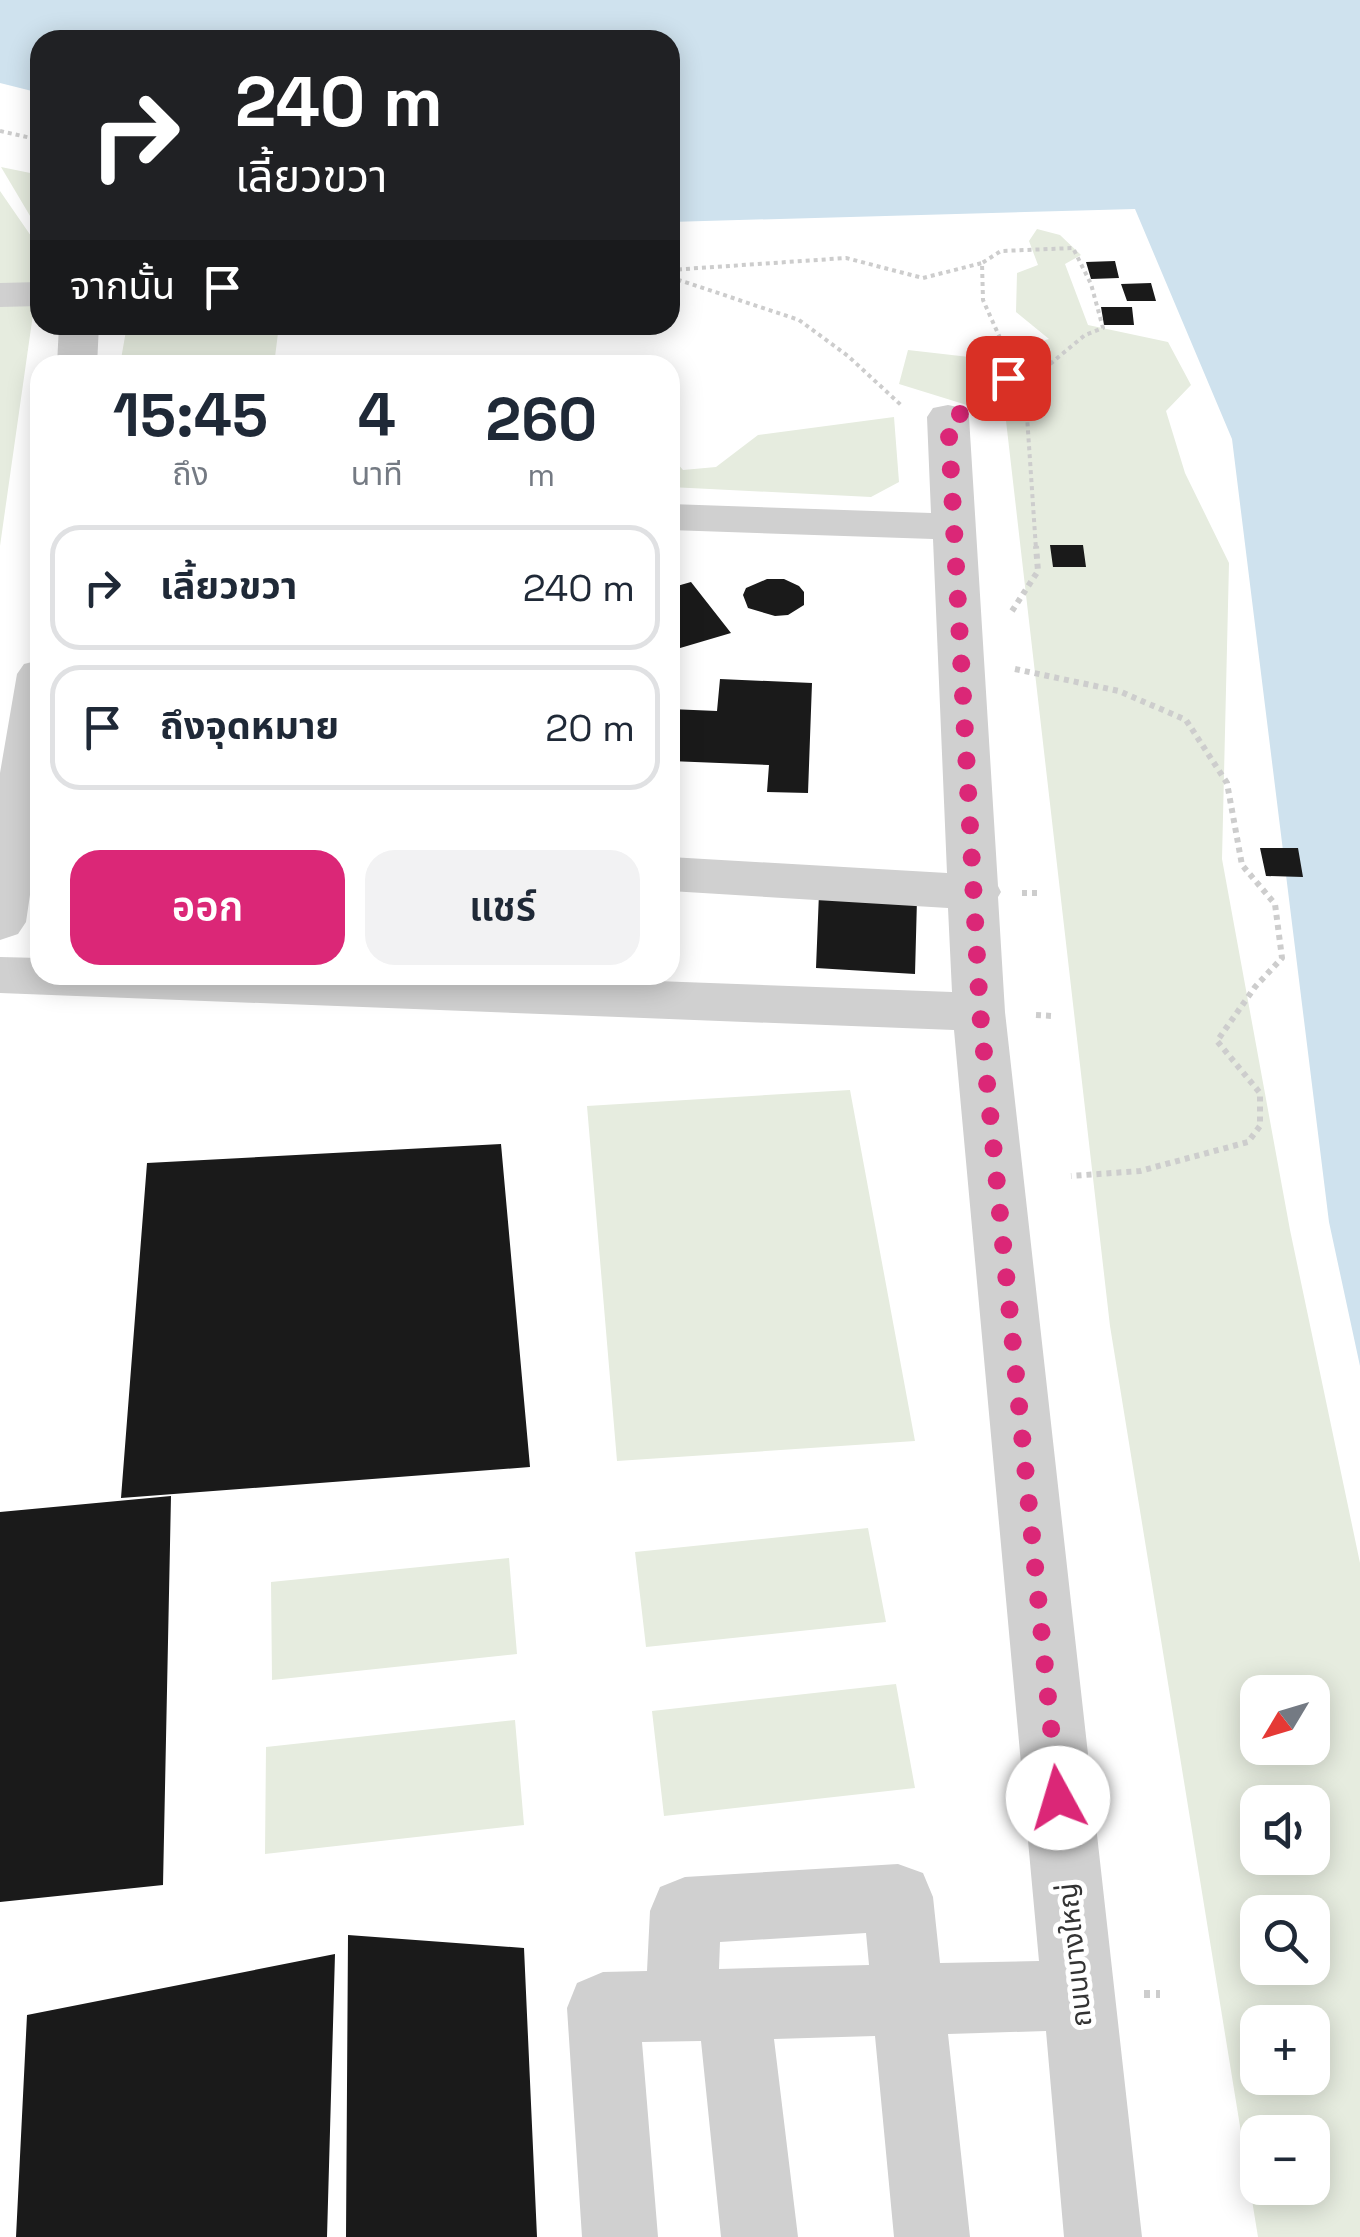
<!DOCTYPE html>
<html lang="th">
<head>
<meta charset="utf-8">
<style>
  body { margin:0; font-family:"Space Grotesk","Noto Sans Thai",sans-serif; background:#f2f2f3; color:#1f2937; height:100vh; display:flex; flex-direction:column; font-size:38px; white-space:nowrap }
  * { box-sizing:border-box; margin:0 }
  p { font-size:32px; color:#747a83 }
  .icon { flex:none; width:55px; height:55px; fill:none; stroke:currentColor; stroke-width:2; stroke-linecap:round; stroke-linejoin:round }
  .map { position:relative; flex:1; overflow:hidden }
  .side { position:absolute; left:30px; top:355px; width:650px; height:630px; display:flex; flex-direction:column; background:#fff; border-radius:30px; box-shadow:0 5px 25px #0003 }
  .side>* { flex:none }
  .guide { position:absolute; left:30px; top:30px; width:650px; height:305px; border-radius:30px; box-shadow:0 5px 25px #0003; background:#202124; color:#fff; overflow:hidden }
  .needle { width:65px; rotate:232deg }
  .controls { position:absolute; left:1240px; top:1675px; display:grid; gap:20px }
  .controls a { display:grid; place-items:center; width:90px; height:90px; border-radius:20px; background:#fff; box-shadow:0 5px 25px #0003; font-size:50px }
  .pin { position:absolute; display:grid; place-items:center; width:85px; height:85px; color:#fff; margin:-42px; border-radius:20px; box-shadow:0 5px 15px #0006 }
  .me { position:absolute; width:110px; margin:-55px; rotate:354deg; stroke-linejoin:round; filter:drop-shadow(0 0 8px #0008) }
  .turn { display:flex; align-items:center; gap:35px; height:210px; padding:0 40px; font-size:45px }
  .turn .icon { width:130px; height:130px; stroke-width:2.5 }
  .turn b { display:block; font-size:70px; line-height:85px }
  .then { display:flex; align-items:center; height:95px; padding:0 40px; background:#0003; gap:20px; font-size:38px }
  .eta { display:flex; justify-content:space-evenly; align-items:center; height:170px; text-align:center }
  .eta b { font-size:60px; font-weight:600; line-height:70px }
  .primary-button { display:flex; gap:20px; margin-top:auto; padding:20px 40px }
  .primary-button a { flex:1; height:115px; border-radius:30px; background:#db2777; color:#fff; font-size:40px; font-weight:600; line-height:115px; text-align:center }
  .primary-button a+a { background:#f2f2f3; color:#1f2937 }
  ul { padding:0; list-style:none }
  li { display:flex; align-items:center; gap:30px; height:125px; margin:0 20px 15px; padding:0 20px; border:5px solid #e0e1e3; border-radius:30px }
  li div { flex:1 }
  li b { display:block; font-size:38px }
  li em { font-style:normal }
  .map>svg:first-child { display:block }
  .green { fill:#e6ecdf; fill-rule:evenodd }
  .water { fill:#cfe2ee }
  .building { fill:#1a1a1a }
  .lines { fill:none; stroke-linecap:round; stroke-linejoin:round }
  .path-far2 { stroke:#cdcdcd; stroke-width:4; stroke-dasharray:4 4; stroke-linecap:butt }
  .path-far1 { stroke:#cdcdcd; stroke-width:6; stroke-dasharray:5 5; stroke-linecap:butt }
  .path { stroke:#cdcdcd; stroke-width:8; stroke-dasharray:6 6; stroke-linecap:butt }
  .minor { fill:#d0d0d0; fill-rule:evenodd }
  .route { stroke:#db2777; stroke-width:18; stroke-dasharray:0 32.4 }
  .labels { text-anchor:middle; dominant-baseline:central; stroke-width:10; stroke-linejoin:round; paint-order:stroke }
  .street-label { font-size:28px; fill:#333; stroke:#fff }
</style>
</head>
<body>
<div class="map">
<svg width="1360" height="2237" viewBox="0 0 1360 2237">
  <rect width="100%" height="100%" fill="#fff"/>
  <path class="green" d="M 1,167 L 40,175 L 40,232 L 39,231 Z
    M 0,191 L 40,249 L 40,265 L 0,546 Z
    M 1037,229 L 1060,235 L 1081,255 L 1065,264 L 1088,325 L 1168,342 L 1191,385 L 1166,411 L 1185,473 L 1229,563 L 1222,859 L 1290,1230 L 1360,1563 L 1360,2237 L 1258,2237 L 1110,1326 L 1005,412 L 970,406 L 899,384 L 908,350 L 978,358 L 1049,339 L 1016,312 L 1017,273 L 1038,265 L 1029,241 ZM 1258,1692 L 1312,1692 L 1312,1748 L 1258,1748 ZM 1258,1802 L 1312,1802 L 1312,1858 L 1258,1858 ZM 1258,1912 L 1312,1912 L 1312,1968 L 1258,1968 ZM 1258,2022 L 1312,2022 L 1312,2078 L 1258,2078 ZM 1258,2132 L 1312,2132 L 1312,2188 L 1258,2188 Z
    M 127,325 L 279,325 L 274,365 L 120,365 Z
    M 894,417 L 899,482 L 871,497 L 670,487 L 670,455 L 683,470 L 716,467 L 758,435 Z
    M 850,1090 L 915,1441 L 617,1461 L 587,1106 Z
    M 868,1528 L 886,1622 L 646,1647 L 635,1552 Z
    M 509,1558 L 517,1654 L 272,1680 L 271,1582 Z
    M 896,1684 L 915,1788 L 664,1816 L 652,1711 Z
    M 515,1720 L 524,1825 L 265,1854 L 266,1747 Z"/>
  <path class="water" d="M 0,0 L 1360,0 L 1360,1366 L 1329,1222 L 1232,439 L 1135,209 L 670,222 L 670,40 L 40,40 L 40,93 L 0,83 Z"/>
  <path class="building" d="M 1115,261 L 1119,278 L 1091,279 L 1086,262 Z
    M 1151,283 L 1156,301 L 1127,301 L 1121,284 Z
    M 1101,307 L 1132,307 L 1134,325 L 1104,325 Z
    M 1050,545 L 1083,545 L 1086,567 L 1053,567 Z
    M 767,579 L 784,579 L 799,586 L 804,592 L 804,605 L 788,615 L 775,616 L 748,608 L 743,595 L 746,588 Z
    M 691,582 L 731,633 L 670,651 L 670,588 Z
    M 720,679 L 812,683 L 808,793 L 767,792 L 769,765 L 670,761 L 670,709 L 717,711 Z
    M 1260,848 L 1298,848 L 1303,877 L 1266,876 Z
    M 819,893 L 917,899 L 915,974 L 816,968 Z
    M 501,1144 L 530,1467 L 121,1498 L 147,1163 Z
    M 171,1496 L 163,1885 L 0,1902 L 0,1512 Z
    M 348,1935 L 524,1948 L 537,2237 L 346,2237 Z
    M 335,1954 L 327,2237 L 16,2237 L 27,2015 Z"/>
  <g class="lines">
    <path class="path-far2" d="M 0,131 L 40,140
      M 670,270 L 846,258 L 923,278 L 982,263
      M 670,277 L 799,320 L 848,356 L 901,405
      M 992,405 L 1008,377 L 1004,347 L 983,300 L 982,263 L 1001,251 L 1073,248 L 1091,284 L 1103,328 L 1085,335 L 1044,369 L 1046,392 L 1027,416 L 1036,549"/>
    <path class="path-far1" d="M 1012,611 L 1038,571 L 1036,546
      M 1015,669 L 1119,691 L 1186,720 L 1227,783 L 1242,865 L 1275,904 L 1282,958 L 1255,987 L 1217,1041 L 1260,1093 L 1260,1126 L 1248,1142 L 1140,1171 L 1071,1176
      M 1022,893 L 1040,893
      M 1036,1015 L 1053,1016"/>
    <path class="path" d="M 1144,1994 L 1160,1994"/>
    <path class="minor" d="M 40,282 L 40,306 L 0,307 L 0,283 Z
      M 59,325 L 99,325 L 97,365 L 57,365 Z
      M 948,405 L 963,408 L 969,417 L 998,886 L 1001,892 L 998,897 L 1005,1012 L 1142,2237 L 1064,2237 L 1046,2031 L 948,2034 L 970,2237 L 894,2237 L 875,2036 L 774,2039 L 798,2237 L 721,2237 L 701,2041 L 642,2042 L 658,2237 L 582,2237 L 567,2008 L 577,1983 L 603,1972 L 647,1971 L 650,1911 L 660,1887 L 685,1877 L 898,1864 L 923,1873 L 933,1897 L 940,1963 L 1039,1961 L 954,1030 L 0,993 L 0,957 L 40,958 L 40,975 L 494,975 L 952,992 L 948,908 L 670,891 L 670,857 L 947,873 L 933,539 L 670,530 L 670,504 L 931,513 L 927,417 L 933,408 ZM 866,1933 L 869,1965 L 719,1969 L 720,1942 Z
      M 40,660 L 40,827 L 26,922 L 18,934 L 0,940 L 0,773 L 17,674 L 24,664 Z"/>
  </g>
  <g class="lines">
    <path class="route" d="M 1008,378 L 991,406 L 948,417 L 980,1012 L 1058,1798"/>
  </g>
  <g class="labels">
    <g class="street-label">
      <text transform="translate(1074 1955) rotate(-96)">ถนนบางใหญ่</text>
    </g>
  </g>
</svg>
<div class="controls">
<a><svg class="needle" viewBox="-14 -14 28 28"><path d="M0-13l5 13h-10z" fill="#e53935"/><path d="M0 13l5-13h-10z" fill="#747a83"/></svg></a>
<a><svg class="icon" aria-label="sound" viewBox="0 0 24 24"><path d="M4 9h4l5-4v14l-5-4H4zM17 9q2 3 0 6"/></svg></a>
<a><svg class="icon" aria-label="search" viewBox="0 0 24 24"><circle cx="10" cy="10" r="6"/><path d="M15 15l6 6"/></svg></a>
<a>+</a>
<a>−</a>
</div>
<div class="pin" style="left:1008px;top:378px;background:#d93025"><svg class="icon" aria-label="arrive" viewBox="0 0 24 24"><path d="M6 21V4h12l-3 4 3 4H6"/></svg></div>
<svg class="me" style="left:1058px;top:1798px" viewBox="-20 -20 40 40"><circle r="19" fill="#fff"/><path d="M0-13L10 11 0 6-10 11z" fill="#db2777"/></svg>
<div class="guide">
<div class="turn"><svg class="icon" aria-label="right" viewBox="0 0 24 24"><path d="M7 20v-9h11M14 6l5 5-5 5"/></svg><div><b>240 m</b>เลี้ยวขวา</div></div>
<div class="then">จากนั้น<svg class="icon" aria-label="arrive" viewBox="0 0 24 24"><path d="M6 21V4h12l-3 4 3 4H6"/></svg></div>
</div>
<section class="side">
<div class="eta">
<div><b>15:45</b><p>ถึง</p></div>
<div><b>4</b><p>นาที</p></div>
<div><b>260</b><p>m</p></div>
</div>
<ul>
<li><svg class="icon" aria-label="right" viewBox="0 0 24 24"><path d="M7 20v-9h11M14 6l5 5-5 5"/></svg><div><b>เลี้ยวขวา</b></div><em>240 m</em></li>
<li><svg class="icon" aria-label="arrive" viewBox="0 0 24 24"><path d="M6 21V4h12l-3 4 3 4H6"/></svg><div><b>ถึงจุดหมาย</b></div><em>20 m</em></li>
</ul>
<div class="primary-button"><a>ออก</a><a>แชร์</a></div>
</section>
</div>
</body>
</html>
